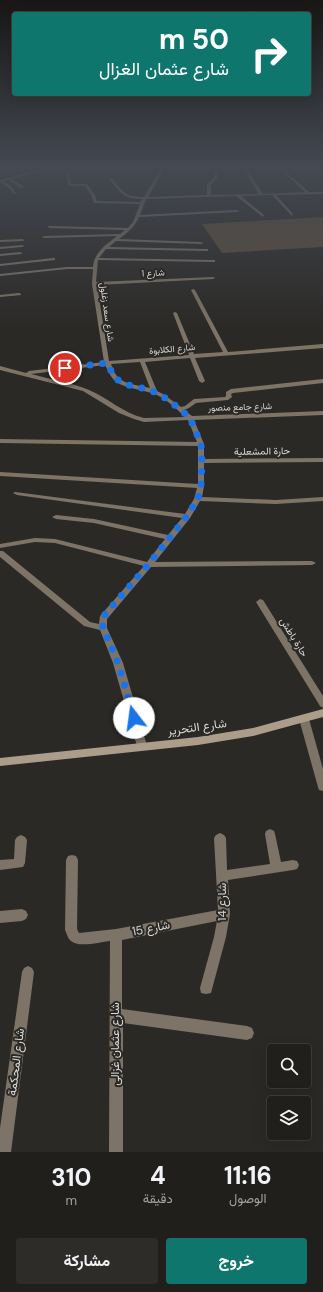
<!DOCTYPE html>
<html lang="ar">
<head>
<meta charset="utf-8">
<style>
  body { margin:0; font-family:"DM Sans",Vazirmatn,sans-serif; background:#2d2c29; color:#f1f3f6; direction:rtl; height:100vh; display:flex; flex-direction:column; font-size:15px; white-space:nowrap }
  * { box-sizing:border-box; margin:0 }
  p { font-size:13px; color:#a2a2a3 }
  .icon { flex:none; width:22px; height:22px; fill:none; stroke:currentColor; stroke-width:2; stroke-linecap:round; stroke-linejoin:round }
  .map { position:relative; height:1152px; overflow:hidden; direction:ltr }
  .drawer { display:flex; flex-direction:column; background:#201f1c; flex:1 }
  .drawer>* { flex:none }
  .guide { position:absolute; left:12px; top:12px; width:299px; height:84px; border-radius:4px; box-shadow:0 4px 16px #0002,0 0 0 1px #3d3d3b; direction:rtl; background:#0f766e; color:#fff; overflow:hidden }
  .fabs { position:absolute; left:267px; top:1044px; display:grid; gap:8px }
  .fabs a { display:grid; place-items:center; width:44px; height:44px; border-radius:4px; background:#201f1c; box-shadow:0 4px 16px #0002,0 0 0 1px #3d3d3b; font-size:20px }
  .pin { position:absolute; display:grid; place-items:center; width:34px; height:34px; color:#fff; margin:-17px; border:2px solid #fff; border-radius:50%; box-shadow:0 1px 4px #0007 }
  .me { position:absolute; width:44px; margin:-22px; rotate:345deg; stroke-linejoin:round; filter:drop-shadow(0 0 3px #0008) }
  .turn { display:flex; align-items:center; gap:14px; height:84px; padding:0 16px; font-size:18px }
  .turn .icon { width:52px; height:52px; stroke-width:2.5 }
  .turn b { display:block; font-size:28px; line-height:34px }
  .eta { display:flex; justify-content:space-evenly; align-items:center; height:68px; text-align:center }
  .eta b { font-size:24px; font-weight:700; line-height:28px }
  .action { display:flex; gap:8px; margin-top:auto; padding:8px 16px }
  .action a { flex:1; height:46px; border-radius:4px; background:#0f766e; color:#fff; font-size:16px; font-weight:700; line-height:46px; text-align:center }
  .action a+a { background:#2d2c29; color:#f1f3f6 }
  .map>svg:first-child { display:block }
  .green { fill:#5d4d3a }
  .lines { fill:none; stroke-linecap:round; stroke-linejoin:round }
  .street { fill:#7d7367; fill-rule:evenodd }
  .secondary { fill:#ac9c8a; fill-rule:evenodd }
  .route { stroke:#1a73e8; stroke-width:7; stroke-dasharray:0 12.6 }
  .labels { text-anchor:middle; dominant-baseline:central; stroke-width:4; stroke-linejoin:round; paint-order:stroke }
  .far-street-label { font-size:9px; fill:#dad8d6; stroke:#2b2926 }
  .street-label { font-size:10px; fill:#dad8d6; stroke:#2b2926 }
  .near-street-label { font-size:12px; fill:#dad8d6; stroke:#2b2926 }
</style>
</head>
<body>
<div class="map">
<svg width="323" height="1152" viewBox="0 0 323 1152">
  <rect width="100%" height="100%" fill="#2b2926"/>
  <path class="green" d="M 323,217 L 323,247 L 222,253 L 202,224 Z"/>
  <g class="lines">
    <path class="street" d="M 51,168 L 59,168 L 11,179 L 23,186 L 23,188 L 21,188 L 8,180 L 3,181 L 11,186 L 16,194 L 14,194 L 9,188 L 0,182 L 0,180 L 25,173 Z
      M 64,168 L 68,168 L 71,184 L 87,184 L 95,195 L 97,201 L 140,202 L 143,199 C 123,199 121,193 109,179 L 112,178 C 124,192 124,197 144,197 L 161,168 L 165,168 L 148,197 L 207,195 L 207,185 L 214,177 L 214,168 L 218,168 L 218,177 L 211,185 L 211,195 L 259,194 L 242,168 L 246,168 L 263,194 L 305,192 L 278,168 L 282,168 L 309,192 L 323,192 L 323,194 L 276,195 L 293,214 L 292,216 L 272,195 L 241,196 L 264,215 L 263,217 L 236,196 L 146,199 L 140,215 L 237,210 L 239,211 L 237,212 L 139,217 C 135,227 127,233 119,239 L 201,242 L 203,243 L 202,244 L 116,241 L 109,247 L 206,249 L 208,249 L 208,251 L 106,249 L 99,258 L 213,260 L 215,260 L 215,262 L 98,260 L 96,282 L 213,277 L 215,278 L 213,279 L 97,285 L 109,361 L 189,355 L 173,313 L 175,312 L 177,313 L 194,354 L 223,352 L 191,290 L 193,289 L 195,290 L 228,352 L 323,344 L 323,348 L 195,358 L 205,381 L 202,383 L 199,381 L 190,358 L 145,362 L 157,391 L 163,394 L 181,407 L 185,406 L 194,399 L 225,397 L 226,396 L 226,392 L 231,389 L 323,379 L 323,383 L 233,393 L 231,394 L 232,397 L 228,400 L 196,403 L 189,408 L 184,410 L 192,416 L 323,411 L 323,415 L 194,420 L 204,444 L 204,459 L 323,458 L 323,462 L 204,463 L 204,486 L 202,497 L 276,500 L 323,497 L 323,501 L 276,504 L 200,501 L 190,518 L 155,562 L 312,561 L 316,563 L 312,565 L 151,567 L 107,619 L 107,628 L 123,663 L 147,746 L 146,749 L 142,750 L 138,749 L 137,746 L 113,663 L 100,630 L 84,626 L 0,557 L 0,551 L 3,551 L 90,622 L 99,624 L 100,616 L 144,566 L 55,543 L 35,542 L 0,548 L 0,544 L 35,538 L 55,539 L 147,562 L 165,539 L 94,523 L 56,519 L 52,517 L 56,515 L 94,519 L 168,535 L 182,518 L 17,495 L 13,493 L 15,492 L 185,514 L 194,499 L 197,488 L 0,476 L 0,472 L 198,484 L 198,446 L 0,443 L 0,439 L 197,442 L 188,420 L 144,422 L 134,419 L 119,413 L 83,391 L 0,370 L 0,366 L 26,373 L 29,371 L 104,362 L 92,284 L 93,269 L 67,269 L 0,276 L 0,274 L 67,267 L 93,267 C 94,252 107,244 117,236 L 44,238 L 42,237 L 44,236 L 120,234 L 125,230 L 49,228 L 48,226 L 128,228 L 133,222 L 140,204 L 94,203 L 91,195 L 85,186 L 69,186 ZM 140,362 L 150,388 C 139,385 124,385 117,376 C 114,373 113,368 111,364 ZM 105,365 C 107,369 110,375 113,379 C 122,389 144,389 157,395 C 167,400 177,409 185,417 L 144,418 C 123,413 108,398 89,390 C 73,383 49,379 31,374 Z
      M 320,168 L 323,168 L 323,170 Z
      M 23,239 L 24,241 L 0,242 L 0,240 Z
      M 23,245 L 24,246 L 22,247 L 0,249 L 0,247 Z
      M 20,252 L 22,253 L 22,254 L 0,256 L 0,254 Z
      M 53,258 L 55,258 L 55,260 L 0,266 L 0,264 Z
      M 19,293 L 21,294 L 21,295 L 0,297 L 0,295 Z
      M 260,599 L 263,600 L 323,696 L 323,708 L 320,706 L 256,602 Z
      M 304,715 L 307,716 L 309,719 L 323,769 L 323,791 L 319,790 L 318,787 L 299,719 L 301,716 Z
      M 270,829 L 274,831 L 275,834 L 281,862 L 293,860 L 297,861 L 299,865 L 297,869 L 293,870 L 228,880 L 230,914 L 226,937 L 211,993 L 206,994 L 201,993 L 200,988 L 214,937 L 217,921 L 122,940 L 122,1009 L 247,1026 L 252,1028 L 254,1033 L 252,1038 L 247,1040 L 123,1023 L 123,1152 L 109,1152 L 110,941 C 101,942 78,948 71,941 C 68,939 67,934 65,930 L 66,860 L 68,856 L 72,855 L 76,856 L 78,860 L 77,929 L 79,933 L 116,929 L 218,910 L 214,838 L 216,835 L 220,833 L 224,835 L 226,838 L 227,870 L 270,864 L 265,834 L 266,831 Z
      M 21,835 L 25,837 L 27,840 L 25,863 L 23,867 L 0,870 L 0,860 L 14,859 L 15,840 L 17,837 Z
      M 22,909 L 26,911 L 28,915 L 26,919 L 22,921 L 0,923 L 0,911 Z
      M 28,966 L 32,968 L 34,972 L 11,1152 L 0,1152 L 0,1128 L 22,972 L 24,968 Z"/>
    <path class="secondary" d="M 323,709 L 323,717 L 253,736 L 198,745 L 0,766 L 0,758 L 198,737 L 253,728 Z"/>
  </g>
  <linearGradient id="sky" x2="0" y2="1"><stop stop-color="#181715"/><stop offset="0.51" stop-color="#444952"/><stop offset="1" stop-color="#444952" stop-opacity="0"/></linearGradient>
  <rect width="323" height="329" fill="url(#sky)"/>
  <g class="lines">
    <path class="route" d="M 65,368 L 107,363 L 115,378 L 121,382 L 128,385 L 147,389 L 161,395 L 180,409 L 190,418 L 201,444 L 202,461 L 201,486 L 198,499 L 187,516 L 148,565 L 102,618 L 103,628 L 118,663 L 134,718"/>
  </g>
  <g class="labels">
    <g class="far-street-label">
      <text transform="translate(153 273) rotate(-3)">شارع 1</text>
      <text transform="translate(107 312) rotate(82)">شارع سعد زغلول</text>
      <text transform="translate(172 349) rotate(-5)">شارع الكلابوة</text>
      <text transform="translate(240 407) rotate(-2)">شارع جامع منصور</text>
    </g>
    <g class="street-label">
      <text transform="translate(262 451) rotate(-1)">حارة المشعلية</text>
      <text transform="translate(294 637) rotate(58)">حارة باطش</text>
    </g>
    <g class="near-street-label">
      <text transform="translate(197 727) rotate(-8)">شارع التحرير</text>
      <text transform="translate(222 902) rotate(-90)">شارع 14</text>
      <text transform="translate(151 928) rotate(-11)">شارع 15</text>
      <text transform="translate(115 1044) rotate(-90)">شارع عثمان غزالى</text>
      <text transform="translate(16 1062) rotate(-83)">شارع المحكمة</text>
    </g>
  </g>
</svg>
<div class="fabs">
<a><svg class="icon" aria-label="search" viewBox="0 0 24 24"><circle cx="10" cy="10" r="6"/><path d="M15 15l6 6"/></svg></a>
<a><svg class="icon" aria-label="layers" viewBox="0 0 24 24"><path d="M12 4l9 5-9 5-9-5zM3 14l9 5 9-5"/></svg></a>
</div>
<div class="pin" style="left:65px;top:368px;background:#d93025"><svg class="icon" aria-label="arrive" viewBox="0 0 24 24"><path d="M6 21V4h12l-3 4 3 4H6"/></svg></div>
<svg class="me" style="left:134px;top:718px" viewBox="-20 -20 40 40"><circle r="19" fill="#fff"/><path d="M0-13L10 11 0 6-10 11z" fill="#1a73e8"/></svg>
<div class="guide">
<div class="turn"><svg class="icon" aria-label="right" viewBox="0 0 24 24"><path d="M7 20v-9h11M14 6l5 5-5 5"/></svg><div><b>50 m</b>شارع عثمان الغزال</div></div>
</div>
</div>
<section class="drawer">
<div class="eta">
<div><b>11:16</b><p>الوصول</p></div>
<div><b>4</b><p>دقيقة</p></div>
<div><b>310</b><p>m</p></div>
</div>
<div class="action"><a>خروج</a><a>مشاركة</a></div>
</section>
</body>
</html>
